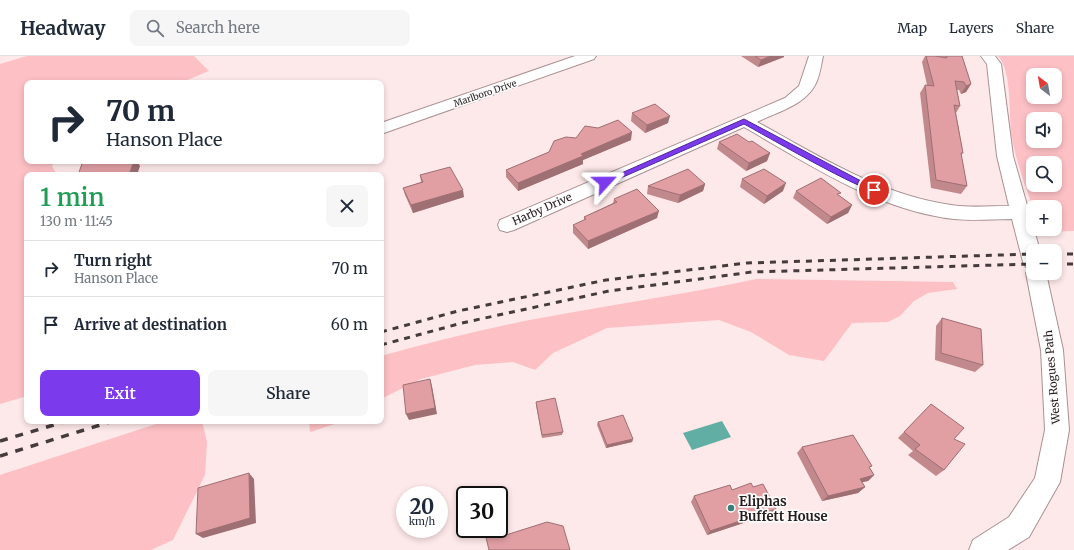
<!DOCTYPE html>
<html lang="en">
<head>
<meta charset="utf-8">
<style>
  body { margin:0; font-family:Merriweather,serif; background:#f6f6f7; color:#1f2937; height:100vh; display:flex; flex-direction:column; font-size:15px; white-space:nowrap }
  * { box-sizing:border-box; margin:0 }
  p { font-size:13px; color:#747a83 }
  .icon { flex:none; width:22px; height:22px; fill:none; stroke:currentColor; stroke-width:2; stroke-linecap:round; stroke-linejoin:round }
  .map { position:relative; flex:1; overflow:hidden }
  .side { position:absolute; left:24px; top:116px; width:360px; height:252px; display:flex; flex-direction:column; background:#fff; border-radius:8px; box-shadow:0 2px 6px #0003 }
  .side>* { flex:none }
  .top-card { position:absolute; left:24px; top:24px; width:360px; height:84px; border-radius:8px; box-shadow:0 2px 6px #0003; background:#fff; color:#1f2937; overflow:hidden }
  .needle { width:26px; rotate:329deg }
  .controls { position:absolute; left:1026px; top:12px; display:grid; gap:8px }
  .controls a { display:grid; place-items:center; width:36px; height:36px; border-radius:8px; background:#fff; box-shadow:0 2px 6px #0003; font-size:20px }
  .speed { position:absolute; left:396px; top:430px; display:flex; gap:8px; font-size:20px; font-weight:700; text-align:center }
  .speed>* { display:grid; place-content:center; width:52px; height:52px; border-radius:50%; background:#fff; box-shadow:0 2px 6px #0003; line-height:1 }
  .speed small { font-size:10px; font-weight:400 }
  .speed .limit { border:2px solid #111; border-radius:6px; background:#fff; color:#111 }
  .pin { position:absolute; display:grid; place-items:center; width:34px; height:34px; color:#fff; margin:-17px; border:2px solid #fff; border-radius:50%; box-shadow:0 1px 4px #0007 }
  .me { position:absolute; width:44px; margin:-22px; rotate:66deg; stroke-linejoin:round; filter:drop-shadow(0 0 3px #0008) }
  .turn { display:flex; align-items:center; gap:14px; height:84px; padding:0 16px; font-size:18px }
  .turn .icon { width:52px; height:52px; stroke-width:2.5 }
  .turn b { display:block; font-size:28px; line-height:34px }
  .round { display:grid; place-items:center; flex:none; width:42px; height:42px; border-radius:8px; background:#f6f6f7 }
  .head { display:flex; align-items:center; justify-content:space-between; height:68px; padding:0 16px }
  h1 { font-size:24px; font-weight:600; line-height:30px; color:#1e9e55 }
  .action { display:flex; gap:8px; margin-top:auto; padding:8px 16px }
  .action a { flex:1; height:46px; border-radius:8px; background:#7c3aed; color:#fff; font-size:16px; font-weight:600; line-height:46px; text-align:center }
  .action a+a { background:#f6f6f7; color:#1f2937 }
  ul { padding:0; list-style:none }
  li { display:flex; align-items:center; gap:12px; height:56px; padding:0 16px; border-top:1px solid #e0e1e3 }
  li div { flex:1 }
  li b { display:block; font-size:15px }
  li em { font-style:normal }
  header { display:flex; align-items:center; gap:24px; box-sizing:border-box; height:56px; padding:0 20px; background:#fff; border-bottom:1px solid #e0e1e3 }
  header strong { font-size:19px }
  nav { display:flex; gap:22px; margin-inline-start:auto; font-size:14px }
  .search { width:280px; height:36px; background:#f6f6f7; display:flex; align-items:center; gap:10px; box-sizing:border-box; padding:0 14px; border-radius:8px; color:#747a83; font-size:15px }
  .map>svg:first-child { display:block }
  .green { fill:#fdc1c5; fill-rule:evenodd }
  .water { fill:#60aea4 }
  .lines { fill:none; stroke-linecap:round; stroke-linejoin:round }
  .minor-casing { stroke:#a99193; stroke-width:2 }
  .minor { fill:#fff; fill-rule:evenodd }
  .rail-far1 { stroke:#453b3c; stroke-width:3; stroke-dasharray:6 6; stroke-linecap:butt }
  .rail { stroke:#453b3c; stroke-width:3.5; stroke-dasharray:8 8; stroke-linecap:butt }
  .wall { fill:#c2898d }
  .shaded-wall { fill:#9e6f73 }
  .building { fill:#e19fa4; stroke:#9e6f73 }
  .route { fill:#7c3aed; stroke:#51269a }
  .poi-dot { fill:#387f77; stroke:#fcfcfc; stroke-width:1.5 }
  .labels { text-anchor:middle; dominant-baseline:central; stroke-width:3.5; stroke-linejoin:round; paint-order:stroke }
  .far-street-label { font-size:9px; fill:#261d1e; stroke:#fcfcfc }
  .street-label { font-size:11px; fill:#261d1e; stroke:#fcfcfc }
  .near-poi-label { font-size:13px; font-weight:bold; fill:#261d1e; stroke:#fcfcfc; text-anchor:start }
</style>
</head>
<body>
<header>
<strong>Headway</strong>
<div class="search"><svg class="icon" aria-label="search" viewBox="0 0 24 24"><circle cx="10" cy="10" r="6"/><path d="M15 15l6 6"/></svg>Search here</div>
<nav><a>Map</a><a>Layers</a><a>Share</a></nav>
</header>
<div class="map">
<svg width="1074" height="494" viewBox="0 0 1074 494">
  <rect width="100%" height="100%" fill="#fee9ea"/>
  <path class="green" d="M 27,0 L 194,0 L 209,15 L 180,27 L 27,27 L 27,105 L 55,105 L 52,110 L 57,119 L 27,119 L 27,340 L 0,348 L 0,8 Z
    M 998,0 L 1074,0 L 1074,175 L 1040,176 L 1039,173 L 1055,173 L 1055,151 L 1033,151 L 1033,153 L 1026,131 L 1025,130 C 1021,116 1014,96 1012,82 C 1008,60 1013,17 998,0 ZM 1033,19 L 1055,19 L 1055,41 L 1033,41 ZM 1033,63 L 1055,63 L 1055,85 L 1033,85 ZM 1033,107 L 1055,107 L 1055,129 L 1033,129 Z
    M 756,223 L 953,226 L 957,233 L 928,237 L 914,245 L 900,260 L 888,266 L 852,267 L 824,305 L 789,299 L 751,276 L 719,264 L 607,272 L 553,297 L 535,314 L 513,306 L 475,309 L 421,323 L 381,343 L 381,300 C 435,285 491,271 546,261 C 616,248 686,238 756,223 Z
    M 165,365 L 202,365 L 207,386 L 205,419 L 173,484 L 151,494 L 0,494 L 0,419 Z
    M 309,365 L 344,365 L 310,376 Z"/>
  <path class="water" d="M 722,365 L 731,381 L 692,394 L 683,377 Z"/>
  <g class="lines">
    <g class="minor-casing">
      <path id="minor" d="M 575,0 L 596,0 L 594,3 L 381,78 L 381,67 Z
        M 809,0 L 823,0 C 821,9 820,19 816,27 C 806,49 777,56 757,66 C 819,100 880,139 951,149 C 970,152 990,150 1009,150 L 997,100 L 987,8 L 981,0 L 995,0 L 1001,8 L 1013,100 L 1040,195 L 1033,195 L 1033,217 L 1046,217 L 1063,294 L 1069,374 L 1060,426 L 1029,481 L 1008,494 L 969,494 L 973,484 L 1009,461 L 1035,422 L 1045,374 L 1041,294 L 1026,217 L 1029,212 L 1026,211 L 1023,206 L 1012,163 C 993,163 974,165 954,163 C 877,154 810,109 744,71 L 514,174 L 507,176 L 500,174 L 498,169 L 500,164 L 785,42 L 799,30 Z"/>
    </g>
    <use href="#minor" class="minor"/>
    <path class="rail-far1" d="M 1055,198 L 1074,198
      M 1055,208 L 1074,208
      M 381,276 L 458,255 L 606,224 L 747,207 L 1033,198
      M 381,289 L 462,267 L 609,235 L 752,216 L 1033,208"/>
    <path class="rail" d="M 0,385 L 67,365
      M 0,400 L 113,365"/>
  </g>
  <path class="wall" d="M 741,0 L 784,0 L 784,1 L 758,11 Z
    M 925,0 L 962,0 L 971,28 L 966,36 L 961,38 L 959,34 L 957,34 L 960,50 L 956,57 L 963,97 L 961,99 L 967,130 L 961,138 L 931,132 L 920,37 L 925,29 L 927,29 L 922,6 Z
    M 632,57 L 668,67 L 645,77 L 631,65 Z
    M 576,82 L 631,84 L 583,104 L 583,108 L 518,135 L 506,121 L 506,114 L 549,96 Z
    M 719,86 L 749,86 L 770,97 L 767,105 L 746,115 L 717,93 Z
    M 420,119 L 464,141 L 413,157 L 405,139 L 403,132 L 421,126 Z
    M 742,123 L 783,135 L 764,148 L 740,131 Z
    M 705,128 L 703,135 L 678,147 L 647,138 L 648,130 Z
    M 796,135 L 839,140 L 852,149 L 848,157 L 827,168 L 793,142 Z
    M 614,143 L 657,162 L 588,193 L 573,177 L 573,169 L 584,164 L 584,161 L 613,147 Z
    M 942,262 L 983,309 L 975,316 L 935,304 L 936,270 Z
    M 536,346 L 563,376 L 562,379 L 542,382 L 536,349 Z
    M 931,348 L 954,383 L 944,414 L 936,420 L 908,399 L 913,395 L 898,382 Z
    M 598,366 L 633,383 L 632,386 L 606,392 L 597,369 Z
    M 802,391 L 870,412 L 874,419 L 868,425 L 862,426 L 865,431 L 858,437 L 822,445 L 797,397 Z
    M 732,434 L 771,458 L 707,479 L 691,446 L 694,440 Z"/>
  <path class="shaded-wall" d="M 771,0 L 784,0 L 784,1 L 758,11 L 761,4 Z
    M 971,28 L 966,36 L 961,38 L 966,30 Z
    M 670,60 L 668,67 L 645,77 L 647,69 Z
    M 632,76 L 631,84 L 583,104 L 583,108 L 518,135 L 518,127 L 581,98 Z
    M 770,97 L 767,105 L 746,115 L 749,107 Z
    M 134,105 L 137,105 L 140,110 L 137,119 L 129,119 Z
    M 786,127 L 783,135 L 764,148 L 767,140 Z
    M 705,128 L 703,135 L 678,147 L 680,139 Z
    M 463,134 L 464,141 L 413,157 L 411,149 Z
    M 852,149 L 848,157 L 827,168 L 831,161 Z
    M 659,155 L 657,162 L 588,193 L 588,185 Z
    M 430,323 L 432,330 L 437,358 L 409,364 L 406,358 Z
    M 633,383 L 632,386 L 606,392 L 607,389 Z
    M 249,417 L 254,423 L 256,467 L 203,482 L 196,478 Z
    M 874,419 L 868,425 L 854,428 L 860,423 Z
    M 865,431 L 858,437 L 822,445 L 828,440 Z
    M 776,453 L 771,458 L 707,479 L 710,475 Z"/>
  <path class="building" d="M 755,0 L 771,0 L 761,4 Z
    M 926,0 L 935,0 L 947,2 L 946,0 L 962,0 L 971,28 L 966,30 L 964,26 L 955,25 L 960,50 L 954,49 L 963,97 L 961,97 L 967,130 L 936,124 L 925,29 L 934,30 Z
    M 655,48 L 670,60 L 647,69 L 632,57 Z
    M 618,64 L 632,76 L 581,98 L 583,100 L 518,127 L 506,114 L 549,96 L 554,85 L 566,81 L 576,82 L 585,70 L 598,72 Z
    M 737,78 L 749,86 L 752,85 L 770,97 L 749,107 L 719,86 Z
    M 83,105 L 134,105 L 129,119 L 78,119 Z
    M 450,111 L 463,134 L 411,149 L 403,132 L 423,126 L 420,119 Z
    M 688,113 L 705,128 L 680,139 L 648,130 Z
    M 764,113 L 786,127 L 767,140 L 742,123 Z
    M 821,122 L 841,137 L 837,138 L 852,149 L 831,161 L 796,135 Z
    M 637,133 L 659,155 L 588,185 L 573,169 L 586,163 L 584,161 L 617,146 L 614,143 Z
    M 942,262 L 981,273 L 983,309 L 941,297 Z
    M 430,323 L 435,352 L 406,358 L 403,329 Z
    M 555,342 L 563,376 L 542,379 L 536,346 Z
    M 931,348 L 964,372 L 954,383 L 965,388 L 944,414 L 915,393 L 920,389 L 904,376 Z
    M 623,359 L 633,383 L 607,389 L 598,366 Z
    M 853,379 L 872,410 L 869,411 L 874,419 L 860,423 L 865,431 L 828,440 L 802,391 Z
    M 249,417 L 250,462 L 196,478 L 198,432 Z
    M 751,427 L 753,431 L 763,428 L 776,453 L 710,475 L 694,440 L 730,429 L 732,434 Z
    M 501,457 L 506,479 L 547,466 L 563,470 L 570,494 L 489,494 L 484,473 L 499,473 L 499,458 Z"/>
  <path class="route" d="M 744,63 L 878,134 L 877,135 C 866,138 761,77 744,68 L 607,128 L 605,129 L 601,126 Z"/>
  <circle class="poi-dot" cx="731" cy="452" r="4"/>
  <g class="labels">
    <g class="far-street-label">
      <text transform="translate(485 37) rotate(-19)">Marlboro Drive</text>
    </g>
    <g class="street-label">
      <text transform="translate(542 153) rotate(-24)">Harby Drive</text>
      <text transform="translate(1052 321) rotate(-95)">West Rogues Path</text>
    </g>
    <g class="near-poi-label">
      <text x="739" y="445">Eliphas<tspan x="739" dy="15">Buffett House</tspan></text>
    </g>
  </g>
</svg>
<div class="controls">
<a><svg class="needle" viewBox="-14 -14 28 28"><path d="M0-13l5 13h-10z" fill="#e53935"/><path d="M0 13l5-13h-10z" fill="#747a83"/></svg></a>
<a><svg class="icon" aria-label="sound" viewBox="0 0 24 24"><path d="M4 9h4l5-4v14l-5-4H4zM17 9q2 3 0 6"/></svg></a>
<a><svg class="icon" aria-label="search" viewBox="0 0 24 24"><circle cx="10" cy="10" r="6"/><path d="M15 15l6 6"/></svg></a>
<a>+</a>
<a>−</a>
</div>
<div class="speed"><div>20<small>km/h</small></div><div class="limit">30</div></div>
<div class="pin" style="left:874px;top:134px;background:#d93025"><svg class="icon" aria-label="arrive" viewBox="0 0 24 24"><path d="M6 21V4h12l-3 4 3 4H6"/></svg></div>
<svg class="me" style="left:605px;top:126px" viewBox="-20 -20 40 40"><path d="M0-17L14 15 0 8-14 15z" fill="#7c3aed" stroke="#fff" stroke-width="4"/></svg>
<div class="top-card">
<div class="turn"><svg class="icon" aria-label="right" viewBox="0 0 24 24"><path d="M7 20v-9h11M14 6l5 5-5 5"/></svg><div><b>70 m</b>Hanson Place</div></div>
</div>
<section class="side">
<div class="head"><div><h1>1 min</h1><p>130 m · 11:45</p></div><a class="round"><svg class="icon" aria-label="close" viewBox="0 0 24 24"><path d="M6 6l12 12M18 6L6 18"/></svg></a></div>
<ul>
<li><svg class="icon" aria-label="right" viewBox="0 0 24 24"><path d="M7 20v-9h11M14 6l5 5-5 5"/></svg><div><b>Turn right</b><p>Hanson Place</p></div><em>70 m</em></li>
<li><svg class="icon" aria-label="arrive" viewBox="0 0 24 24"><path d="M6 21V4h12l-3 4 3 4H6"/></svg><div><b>Arrive at destination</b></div><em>60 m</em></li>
</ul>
<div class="action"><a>Exit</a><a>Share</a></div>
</section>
</div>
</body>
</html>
